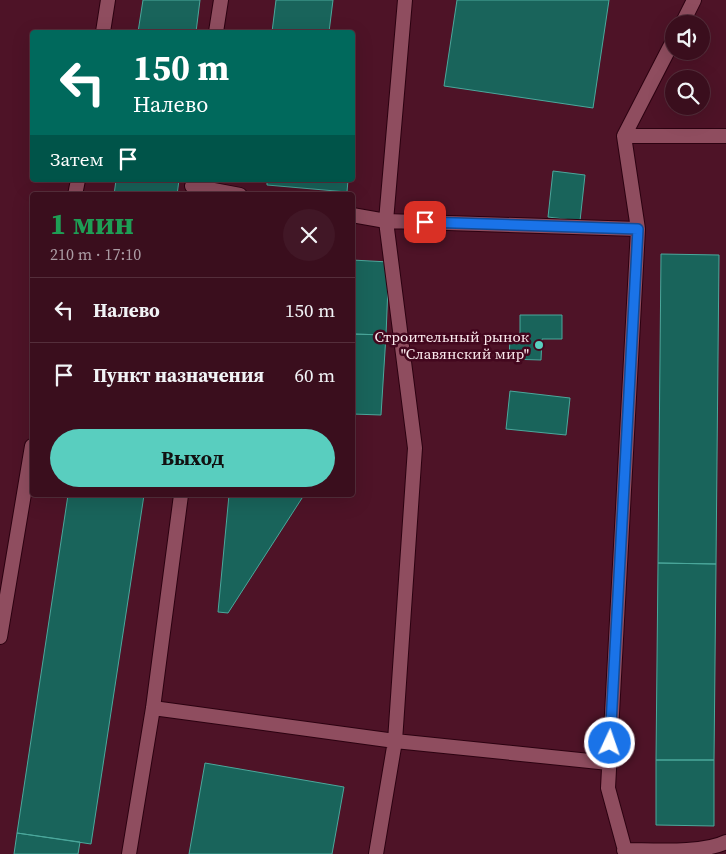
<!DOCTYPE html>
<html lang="ru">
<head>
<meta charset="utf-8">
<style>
  body { margin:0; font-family:"Source Serif 4",serif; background:#411726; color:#f1f3f6; height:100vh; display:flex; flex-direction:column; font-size:19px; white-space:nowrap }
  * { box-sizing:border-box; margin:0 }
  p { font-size:16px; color:#ab9ca4 }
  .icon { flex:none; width:28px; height:28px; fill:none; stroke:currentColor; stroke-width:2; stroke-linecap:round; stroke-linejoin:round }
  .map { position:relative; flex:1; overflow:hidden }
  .sheet { position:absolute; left:30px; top:192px; width:325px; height:305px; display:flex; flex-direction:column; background:#3a0e1d; border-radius:5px; box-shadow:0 5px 20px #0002,0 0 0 1px #542e3b }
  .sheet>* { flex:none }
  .top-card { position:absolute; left:30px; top:30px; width:325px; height:152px; border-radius:5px; box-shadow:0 5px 20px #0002,0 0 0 1px #542e3b; background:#00695c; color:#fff; overflow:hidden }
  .buttons { position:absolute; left:665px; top:15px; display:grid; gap:10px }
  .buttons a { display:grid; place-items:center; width:45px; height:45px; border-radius:50%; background:#3a0e1d; box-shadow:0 5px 20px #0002,0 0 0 1px #542e3b; font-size:25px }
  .pin { position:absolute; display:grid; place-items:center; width:42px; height:42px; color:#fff; margin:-21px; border-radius:10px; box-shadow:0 2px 8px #0006 }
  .me { position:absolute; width:55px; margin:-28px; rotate:3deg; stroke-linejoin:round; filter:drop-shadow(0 0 4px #0008) }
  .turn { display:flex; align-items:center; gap:18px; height:105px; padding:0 20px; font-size:22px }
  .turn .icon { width:65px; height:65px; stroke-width:2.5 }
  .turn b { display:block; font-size:35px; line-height:42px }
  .then { display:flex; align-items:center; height:48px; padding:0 20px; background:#0003; gap:10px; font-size:19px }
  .round { display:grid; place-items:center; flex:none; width:52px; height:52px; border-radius:26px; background:#411726 }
  .summary { display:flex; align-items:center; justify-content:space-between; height:85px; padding:0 20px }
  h1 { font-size:30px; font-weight:700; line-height:38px; color:#1e9e55 }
  .cta { display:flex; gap:10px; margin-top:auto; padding:10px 20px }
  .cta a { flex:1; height:58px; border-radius:30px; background:#59cebf; color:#111; font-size:20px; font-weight:700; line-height:58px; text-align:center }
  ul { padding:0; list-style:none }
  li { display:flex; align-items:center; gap:15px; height:65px; padding:0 20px; border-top:1px solid #542e3b }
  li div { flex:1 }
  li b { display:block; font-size:19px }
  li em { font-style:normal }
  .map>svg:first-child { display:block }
  .building { fill:#19645b; stroke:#4ba89c }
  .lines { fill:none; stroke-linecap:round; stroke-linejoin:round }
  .service-casing { stroke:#2c0211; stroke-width:16 }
  .tertiary-casing { stroke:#2c0211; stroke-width:16 }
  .service { stroke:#8f4d5f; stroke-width:14 }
  .tertiary { stroke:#8f4d5f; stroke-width:14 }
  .route-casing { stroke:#114b97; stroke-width:12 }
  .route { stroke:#1a73e8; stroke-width:9 }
  .poi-dot { fill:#59cebf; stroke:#43071e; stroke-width:2 }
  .labels { text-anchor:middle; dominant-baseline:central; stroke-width:5; stroke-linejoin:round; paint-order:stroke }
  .poi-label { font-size:15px; fill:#fbebee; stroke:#43071e; text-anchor:end }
</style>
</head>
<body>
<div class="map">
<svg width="726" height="854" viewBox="0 0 726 854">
  <rect width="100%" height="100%" fill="#4e1327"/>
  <path class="building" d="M 143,0 L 200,0 L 196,32 L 138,32 Z
    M 276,0 L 333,0 L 329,32 L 272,32 Z
    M 457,0 L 609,0 L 593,108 L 444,86 Z
    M 553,171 L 585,175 L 580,221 L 548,217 Z
    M 116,180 L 179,180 L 177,195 L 114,195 Z
    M 267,180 L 348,180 L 347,192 L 267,185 Z
    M 661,254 L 719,255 L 716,564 L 658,563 Z
    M 352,260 L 389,262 L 386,335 L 352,334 Z
    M 520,315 L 562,315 L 562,339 L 542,339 L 541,360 L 509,359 L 510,338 L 520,338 Z
    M 352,334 L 386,335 L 381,415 L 352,414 Z
    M 510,391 L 570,398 L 566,435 L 506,429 Z
    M 68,495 L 144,495 L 91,844 L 17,833 Z
    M 229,495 L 304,495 L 228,613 L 218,612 Z
    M 658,563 L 716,564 L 714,760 L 656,760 Z
    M 656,760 L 714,760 L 714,826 L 656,825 Z
    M 205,763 L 344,787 L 332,854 L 189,854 Z
    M 17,833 L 80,842 L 78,854 L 14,854 Z"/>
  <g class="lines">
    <g class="service-casing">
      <path id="service" d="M 682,24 L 694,0
        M 216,32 L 221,0
        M 624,136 L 726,136
        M 192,186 L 240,195
        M 352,215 L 386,221 L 638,229
        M 153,708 L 395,741 L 609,763
        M 624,850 C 652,850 702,854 726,842
        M 129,854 L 153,708 L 181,495
        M 376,854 L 395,741 L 415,448 L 386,221 L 405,0
        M 626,854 L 608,788 L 638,229 L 624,136 L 674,39"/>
    </g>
    <g class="tertiary-casing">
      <path id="tertiary" d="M 103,32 L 108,0
        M 75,195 L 78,180
        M 0,637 L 32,446"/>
    </g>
    <use href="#service" class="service"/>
    <use href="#tertiary" class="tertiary"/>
  </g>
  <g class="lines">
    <g class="route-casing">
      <path id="route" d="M 425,222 L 638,229 L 610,743"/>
    </g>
    <use href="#route" class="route"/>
  </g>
  <circle class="poi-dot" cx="539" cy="345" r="5"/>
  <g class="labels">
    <g class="poi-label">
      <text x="529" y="336">Строительный рынок<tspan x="529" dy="17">"Славянский мир"</tspan></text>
    </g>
  </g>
</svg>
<div class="buttons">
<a><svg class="icon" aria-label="sound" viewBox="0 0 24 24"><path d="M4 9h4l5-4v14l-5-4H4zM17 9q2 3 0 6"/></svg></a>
<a><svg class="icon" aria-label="search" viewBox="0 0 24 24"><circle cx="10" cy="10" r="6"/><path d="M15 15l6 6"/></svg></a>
</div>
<div class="pin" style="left:425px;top:222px;background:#d93025"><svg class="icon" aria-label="arrive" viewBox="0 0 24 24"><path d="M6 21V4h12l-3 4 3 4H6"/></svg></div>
<svg class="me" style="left:610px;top:743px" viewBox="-20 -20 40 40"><circle r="17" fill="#1a73e8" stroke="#fff" stroke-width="3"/><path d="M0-11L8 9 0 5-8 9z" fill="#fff"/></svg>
<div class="top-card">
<div class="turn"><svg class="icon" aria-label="left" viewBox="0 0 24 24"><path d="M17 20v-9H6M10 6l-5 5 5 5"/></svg><div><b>150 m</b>Налево</div></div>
<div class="then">Затем<svg class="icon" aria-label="arrive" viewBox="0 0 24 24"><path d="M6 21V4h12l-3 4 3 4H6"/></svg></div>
</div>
<section class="sheet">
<div class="summary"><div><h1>1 мин</h1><p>210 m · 17:10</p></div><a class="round"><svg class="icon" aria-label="close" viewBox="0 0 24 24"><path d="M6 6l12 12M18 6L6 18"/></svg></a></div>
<ul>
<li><svg class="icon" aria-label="left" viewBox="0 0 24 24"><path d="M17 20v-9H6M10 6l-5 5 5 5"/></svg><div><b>Налево</b></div><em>150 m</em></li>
<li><svg class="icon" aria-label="arrive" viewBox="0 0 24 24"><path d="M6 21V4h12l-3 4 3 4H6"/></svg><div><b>Пункт назначения</b></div><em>60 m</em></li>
</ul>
<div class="cta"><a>Выход</a></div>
</section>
</div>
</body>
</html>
